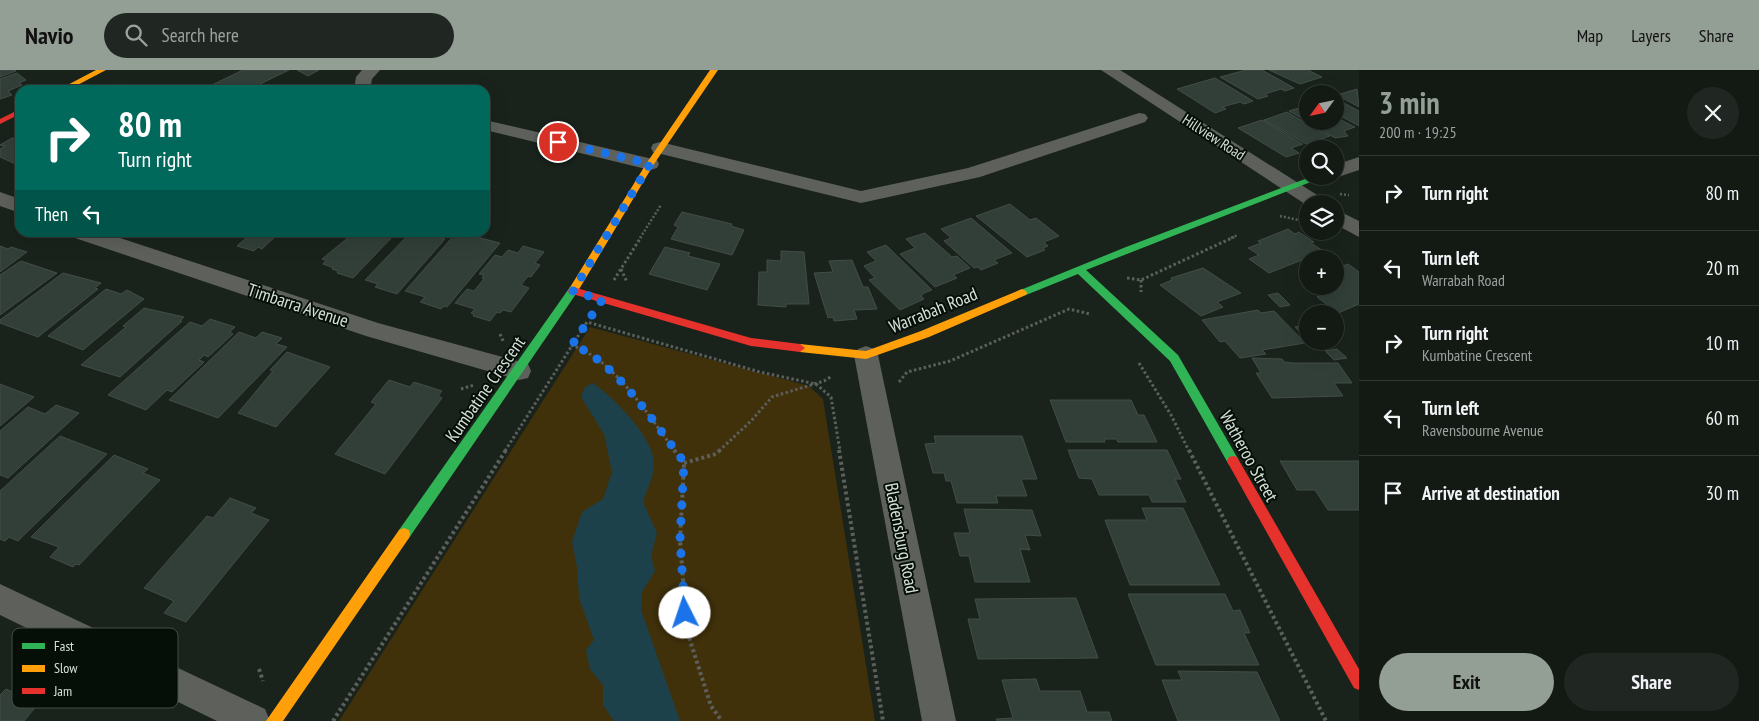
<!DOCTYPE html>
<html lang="en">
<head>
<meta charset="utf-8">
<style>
  body { margin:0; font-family:"PT Sans Narrow",sans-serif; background:#202722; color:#f1f3f6; height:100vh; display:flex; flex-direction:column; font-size:19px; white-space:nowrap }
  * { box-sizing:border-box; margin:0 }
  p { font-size:16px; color:#9da1a0 }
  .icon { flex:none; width:28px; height:28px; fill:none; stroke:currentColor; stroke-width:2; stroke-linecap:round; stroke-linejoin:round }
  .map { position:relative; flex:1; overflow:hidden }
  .side { display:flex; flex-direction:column; background:#131a14; width:400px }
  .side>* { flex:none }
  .hud { position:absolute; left:15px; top:15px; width:475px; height:152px; border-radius:15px; box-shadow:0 5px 20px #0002,0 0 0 1px #323834; background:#00695c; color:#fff; overflow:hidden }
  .needle { width:32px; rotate:237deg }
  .controls { position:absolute; left:1299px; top:15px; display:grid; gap:10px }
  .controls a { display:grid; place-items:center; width:45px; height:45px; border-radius:50%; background:#131a14; box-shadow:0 5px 20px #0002,0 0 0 1px #323834; font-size:25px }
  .pin { position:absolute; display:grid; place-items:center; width:42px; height:42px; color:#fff; margin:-21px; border:2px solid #fff; border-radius:50%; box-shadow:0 1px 5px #0007 }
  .me { position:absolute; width:55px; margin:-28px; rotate:356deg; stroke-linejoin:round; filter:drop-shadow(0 0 4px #0008) }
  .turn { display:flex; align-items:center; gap:18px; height:105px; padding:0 20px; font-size:22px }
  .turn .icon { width:65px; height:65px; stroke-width:2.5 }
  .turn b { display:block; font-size:35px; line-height:42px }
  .then { display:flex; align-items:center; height:48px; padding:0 20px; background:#0003; gap:10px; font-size:19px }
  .round { display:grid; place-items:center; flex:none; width:52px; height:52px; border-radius:26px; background:#202722 }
  .overview { display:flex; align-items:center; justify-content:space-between; height:85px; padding:0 20px }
  h1 { font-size:30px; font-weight:800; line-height:38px; color:#939e95 }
  .primary-button { display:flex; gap:10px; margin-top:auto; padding:10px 20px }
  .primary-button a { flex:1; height:58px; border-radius:30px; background:#939e95; color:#111; font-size:20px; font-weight:800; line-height:58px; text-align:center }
  .primary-button a+a { background:#202722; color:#f1f3f6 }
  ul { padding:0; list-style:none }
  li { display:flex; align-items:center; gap:15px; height:75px; padding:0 20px; border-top:1px solid #323834 }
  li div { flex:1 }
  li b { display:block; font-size:19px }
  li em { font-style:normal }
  header { display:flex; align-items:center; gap:30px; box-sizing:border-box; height:70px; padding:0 25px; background:#939e95; color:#111 }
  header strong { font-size:24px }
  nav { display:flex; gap:28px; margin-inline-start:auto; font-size:18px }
  .search { width:350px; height:45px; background:#202722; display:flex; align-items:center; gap:12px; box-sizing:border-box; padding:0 18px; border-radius:28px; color:#9da1a0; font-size:19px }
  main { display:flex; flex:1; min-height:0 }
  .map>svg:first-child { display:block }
  .green { fill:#41310b }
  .water { fill:#1c414b }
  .building { fill:#323f39; stroke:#434d48 }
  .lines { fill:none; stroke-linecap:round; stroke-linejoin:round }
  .path-far2 { stroke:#5c5f5c; stroke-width:2.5; stroke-dasharray:2 2; stroke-linecap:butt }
  .path-far1 { stroke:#5c5f5c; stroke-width:3; stroke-dasharray:2.5 2.5; stroke-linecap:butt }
  .path { stroke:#5c5f5c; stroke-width:4; stroke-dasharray:3 3; stroke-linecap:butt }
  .street { fill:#5e605c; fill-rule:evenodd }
  .fast { fill:#30b455; fill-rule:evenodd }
  .slow { fill:#ff9f0a; fill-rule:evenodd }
  .jam { fill:#e5322d; fill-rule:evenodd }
  .route { stroke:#1a73e8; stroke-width:9; stroke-dasharray:0 16.2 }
  .labels { text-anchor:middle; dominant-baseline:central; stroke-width:4; stroke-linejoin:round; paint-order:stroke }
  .far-street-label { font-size:15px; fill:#d5e1d7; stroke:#060e08 }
  .street-label { font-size:18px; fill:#d5e1d7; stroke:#060e08 }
  .key { fill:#060e08; stroke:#444d46; stroke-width:1 }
  .key-label { font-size:14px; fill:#d5e1d7 }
</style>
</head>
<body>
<header>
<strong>Navio</strong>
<div class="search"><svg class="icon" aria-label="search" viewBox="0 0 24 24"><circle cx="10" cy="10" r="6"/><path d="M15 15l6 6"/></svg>Search here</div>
<nav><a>Map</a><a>Layers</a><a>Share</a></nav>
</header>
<main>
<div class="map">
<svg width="1359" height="651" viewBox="0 0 1359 651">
  <rect width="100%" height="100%" fill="#19231b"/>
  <path class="green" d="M 590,257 L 809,316 L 823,329 L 875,651 L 339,651 Z"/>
  <path class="water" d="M 593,313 C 614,328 655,368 654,395 C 654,407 646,421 643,432 L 657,463 L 651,486 L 655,501 L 642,522 L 641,540 L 680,651 L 614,651 L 603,635 L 603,615 L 590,599 L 586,580 L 594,570 L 579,528 L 577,497 L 572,472 L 582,442 L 603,429 L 612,402 L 604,364 L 581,327 L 585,317 Z"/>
  <path class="building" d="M 0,0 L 15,0 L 16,1 L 0,7 Z
    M 243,0 L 289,0 L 258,15 L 265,19 L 263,20 L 222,20 L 212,15 Z
    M 297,0 L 319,0 L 308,6 Z
    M 1246,0 L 1262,0 L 1294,18 L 1285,21 L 1281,19 L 1265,24 L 1268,26 L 1258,29 L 1220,7 Z
    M 1269,0 L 1308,0 L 1322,7 L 1300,14 Z
    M 17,3 L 26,10 L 19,13 L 22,15 L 8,21 L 12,25 L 0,29 L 0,9 Z
    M 1215,8 L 1253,31 L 1244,34 L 1240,32 L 1222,37 L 1226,39 L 1215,43 L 1177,19 Z
    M 120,14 L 134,20 L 110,20 Z
    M 1357,19 L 1359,37 L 1337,25 Z
    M 1340,31 L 1359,41 L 1359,56 L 1335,43 L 1335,33 Z
    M 1308,35 L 1308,51 L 1335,51 L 1335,47 L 1355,57 L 1344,61 L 1348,66 L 1335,68 L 1289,41 Z
    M 1287,42 L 1312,57 L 1330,66 L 1318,70 L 1322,74 L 1310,76 L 1264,50 Z
    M 1262,50 L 1303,74 L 1291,78 L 1299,83 L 1286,87 L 1238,58 Z
    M 12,68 L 20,69 L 20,96 L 0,87 L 0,79 L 5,76 L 0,75 Z
    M 1010,134 L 1030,150 L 1036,148 L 1059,166 L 1044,172 L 1048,176 L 1043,178 L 1045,180 L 1027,187 L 976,146 Z
    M 682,142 L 732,154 L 731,156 L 744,160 L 732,185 L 671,169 L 678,157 L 674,155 Z
    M 971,148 L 1012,183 L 994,190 L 998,193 L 981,200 L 978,197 L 974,198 L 944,171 L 951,168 L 941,159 Z
    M 1288,159 L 1295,164 L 1299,162 L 1314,172 L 1311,173 L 1328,184 L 1325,186 L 1329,189 L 1307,188 L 1269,203 L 1249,189 L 1259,185 L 1248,178 L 1261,173 L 1258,171 Z
    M 238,162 L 280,162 L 262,179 L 258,177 L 254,181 L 237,176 L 248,166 Z
    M 355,162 L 396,163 L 353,208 L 337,203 L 338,201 L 332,199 L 334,198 L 323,194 L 326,190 L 322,189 Z
    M 411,162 L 422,162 L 445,169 L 397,224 L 375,217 L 378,214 L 365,210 Z
    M 457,162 L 500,173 L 447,237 L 444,236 L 441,239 L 420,232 L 425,227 L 405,221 Z
    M 925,163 L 952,187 L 957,186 L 970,198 L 953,205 L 957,208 L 935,217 L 900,184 L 915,178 L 906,169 Z
    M 886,175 L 932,220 L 924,223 L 921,226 L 924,229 L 900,240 L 869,210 L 875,208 L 864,196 L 876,191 L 867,182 Z
    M 0,176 L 8,179 L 11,177 L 27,182 L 0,202 Z
    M 523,176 L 544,182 L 535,193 L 540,195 L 531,207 L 528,206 L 521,215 L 529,218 L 511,242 L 503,240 L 500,243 L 497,242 L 490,251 L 473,246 L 474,244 L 471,243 L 475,239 L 455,233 L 467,219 L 474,221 L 484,209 L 482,208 L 484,205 L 479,204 L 495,185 L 502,187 L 508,180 L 518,183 Z
    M 665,177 L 690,183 L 688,186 L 720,194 L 707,220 L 649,204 Z
    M 781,181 L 804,182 L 809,234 L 786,234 L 786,237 L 758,235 L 759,202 L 767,202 L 767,190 L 781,191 Z
    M 852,190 L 863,217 L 868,217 L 877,239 L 854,240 L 857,249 L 834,251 L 833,247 L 828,248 L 814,203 L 833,202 L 829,191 Z
    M 21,191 L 57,203 L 0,245 L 0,205 Z
    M 1348,194 L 1359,202 L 1359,234 L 1338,243 L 1317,227 L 1326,223 L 1316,216 L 1335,216 L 1335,199 Z
    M 1203,198 L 1241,223 L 1217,232 L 1223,237 L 1201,246 L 1160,215 L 1172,210 L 1171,208 Z
    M 63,203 L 101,213 L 95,218 L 98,219 L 38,267 L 0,253 L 0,250 Z
    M 106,219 L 121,224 L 127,220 L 144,229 L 83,280 L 48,266 Z
    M 1278,223 L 1290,235 L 1280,237 L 1268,225 Z
    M 144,238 L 184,247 L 180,251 L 182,251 L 120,307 L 81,295 L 126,257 L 123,256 Z
    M 1258,240 L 1261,243 L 1274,241 L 1305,273 L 1262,280 L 1266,284 L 1240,288 L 1225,271 L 1220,272 L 1202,250 Z
    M 210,249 L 235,257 L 230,262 L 233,264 L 208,287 L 204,285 L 199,290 L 204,292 L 172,322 L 167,320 L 146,340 L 108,325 L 190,252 L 202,256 Z
    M 1308,254 L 1308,269 L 1295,257 Z
    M 239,262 L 256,268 L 262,262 L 282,268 L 276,274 L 287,277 L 218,348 L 169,330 Z
    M 1337,279 L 1347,288 L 1334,290 L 1325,281 Z
    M 287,282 L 330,297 L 276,357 L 238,343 L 273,301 L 270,300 Z
    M 1252,288 L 1282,289 L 1284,292 L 1292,293 L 1338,293 L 1352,313 L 1334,313 L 1343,326 L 1272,328 L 1256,303 L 1261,303 Z
    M 389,310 L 410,317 L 414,312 L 442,321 L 438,326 L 442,328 L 385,404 L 335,384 L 376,334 L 371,332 Z
    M 0,314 L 34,327 L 0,356 Z
    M 1050,330 L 1131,330 L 1138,345 L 1144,345 L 1157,372 L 1118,372 L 1116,369 L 1104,369 L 1105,372 L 1066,372 Z
    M 56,335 L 79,343 L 8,408 L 0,405 L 0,361 L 28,337 L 45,344 Z
    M 60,366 L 107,384 L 18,471 L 9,467 L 5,471 L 0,469 L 0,421 Z
    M 934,366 L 1022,366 L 1037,409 L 1021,409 L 1027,426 L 996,426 L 998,433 L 957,433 L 951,411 L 946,411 L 944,403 L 933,403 L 925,374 L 936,373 Z
    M 1068,380 L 1167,380 L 1181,409 L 1175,409 L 1186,432 L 1152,432 L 1149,425 L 1099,425 L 1092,409 L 1079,408 Z
    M 114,385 L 148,399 L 143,403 L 160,410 L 79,495 L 76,494 L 73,497 L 50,487 L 59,477 L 31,467 Z
    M 1280,391 L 1359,391 L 1359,440 L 1328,440 L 1315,420 L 1297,420 Z
    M 230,428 L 256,438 L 251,443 L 269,450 L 186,552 L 164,543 L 174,531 L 144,518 L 207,446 L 213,448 Z
    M 1142,438 L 1183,438 L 1220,515 L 1130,515 L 1105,450 L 1147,450 Z
    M 964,439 L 1032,440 L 1041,466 L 1025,465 L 1030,480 L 1020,479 L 1030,512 L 975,512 L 969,486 L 960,486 L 954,463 L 970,463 Z
    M 1128,524 L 1225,524 L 1233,541 L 1240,540 L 1250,563 L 1244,563 L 1259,595 L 1156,595 Z
    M 1076,528 L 1098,588 L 978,589 L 968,549 L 980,549 L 975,529 Z
    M 1178,601 L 1257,602 L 1280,651 L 1178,651 L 1162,610 L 1182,610 Z
    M 1036,609 L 1040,621 L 1080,621 L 1087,642 L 1109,642 L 1112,651 L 997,651 L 996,649 L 1013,648 L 1002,610 Z
    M 6,619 L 38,634 L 24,651 L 0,651 L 0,625 Z"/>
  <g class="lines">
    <path class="path-far2" d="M 1340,124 L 1349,125
      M 1280,146 L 1308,152
      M 640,168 L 661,135
      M 1231,168 L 1238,165"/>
    <path class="path-far1" d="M 621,199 L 627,212
      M 1127,208 L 1141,210 L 1234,167
      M 614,210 L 641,167
      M 1141,210 L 1141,222
      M 500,264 L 504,273
      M 571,275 C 614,289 648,345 675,381
      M 1139,293 L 1171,345 L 1189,381
      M 899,312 L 907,302 L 950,291 L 1069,239 L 1090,244
      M 461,319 L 474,315
      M 505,381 L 587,252 L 760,302 L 816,314 L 831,327 L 840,381
      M 719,381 L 751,351 L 772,327 L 824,311 L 832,306"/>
    <path class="path" d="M 674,380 L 684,393 L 680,470 L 687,561 L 711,636 L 722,651
      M 839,380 L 883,651
      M 1189,380 L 1326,651
      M 684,393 L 716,384 L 720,380
      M 259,599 L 263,611
      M 333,651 L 506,380"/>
    <path class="street" d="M 362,0 L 380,0 L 372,9 L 370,20 L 354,20 L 356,7 Z
      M 1101,0 L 1120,0 L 1325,130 L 1328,134 L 1308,134 L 1308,136 Z
      M 1139,43 L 1145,44 L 1148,48 L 1145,52 L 980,107 L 861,133 L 653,82 L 651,78 L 653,74 L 660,72 L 861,121 L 968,98 Z
      M 485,50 L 657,90 L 659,94 L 657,98 L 650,100 L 485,60 Z
      M 1359,87 L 1359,100 L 1335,108 L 1329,106 L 1335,106 L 1335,95 Z
      M 0,122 L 20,129 L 20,143 L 0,136 Z
      M 1335,139 L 1359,151 L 1359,167 L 1335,154 Z
      M 69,162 L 102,162 L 378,253 L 528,294 L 531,301 L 528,308 L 519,310 L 366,266 L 72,167 Z
      M 866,276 L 874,279 L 878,285 L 956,651 L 922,651 L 854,285 L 858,279 Z
      M 0,514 L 265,639 L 270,651 L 217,651 L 0,545 Z"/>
    <path class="fast" d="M 1313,106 L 1326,106 L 1086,200 L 1178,285 L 1237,387 L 1239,391 L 1237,395 L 1233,396 L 1229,395 L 1170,291 L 1078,204 L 1026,225 L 1018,225 L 1017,223 L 1018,221 L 1126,177 Z
      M 574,216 L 579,219 L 578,221 L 409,468 L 404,470 L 399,468 L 398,464 L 399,460 L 570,217 Z"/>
    <path class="slow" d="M 96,0 L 106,0 L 68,20 L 58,20 Z
      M 710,0 L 718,0 L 654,94 L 578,221 L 570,221 L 569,219 L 646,94 Z
      M 1022,219 L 1026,221 L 1027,223 L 1026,225 L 929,267 L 866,289 L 800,282 L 795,278 L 800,274 L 866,281 L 921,261 Z
      M 404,458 L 409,460 L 410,464 L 409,468 L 283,651 L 266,651 L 399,460 Z"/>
    <path class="jam" d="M 20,39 L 20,44 L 0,54 L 0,49 Z
      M 573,217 L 751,268 L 800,274 L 805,278 L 800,282 L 751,276 L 569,223 L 568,221 L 569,219 Z
      M 1233,386 L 1237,387 L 1359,599 L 1359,620 L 1354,618 L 1229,395 L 1227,391 L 1229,387 Z"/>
  </g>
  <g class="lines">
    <path class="route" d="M 558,72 L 650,94 L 573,221 L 602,230 L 572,275 C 614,289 657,357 684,392 L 680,470 L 685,543"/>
  </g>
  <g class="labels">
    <g class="far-street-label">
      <text transform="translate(1214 67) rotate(33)">Hillview Road</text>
    </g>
    <g class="street-label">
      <text transform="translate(298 235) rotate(18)">Timbarra Avenue</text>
      <text transform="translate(933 240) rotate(-22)">Warrabah Road</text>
      <text transform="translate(485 319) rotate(-55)">Kumbatine Crescent</text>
      <text transform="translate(1249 386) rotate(61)">Watheroo Street</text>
      <text transform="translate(902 468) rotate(79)">Bladensburg Road</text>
    </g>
  </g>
  <rect x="12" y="558" width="166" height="80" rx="8" class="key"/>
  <rect x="22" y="573" width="23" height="6" fill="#30b455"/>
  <rect x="22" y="595" width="23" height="7" fill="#ff9f0a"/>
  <rect x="22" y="618" width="23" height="6" fill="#e5322d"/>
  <g class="key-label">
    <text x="54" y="581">Fast</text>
    <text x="54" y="603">Slow</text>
    <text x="54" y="626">Jam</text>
  </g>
</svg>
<div class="controls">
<a><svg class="needle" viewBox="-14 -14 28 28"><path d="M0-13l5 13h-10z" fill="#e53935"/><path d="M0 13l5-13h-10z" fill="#9da1a0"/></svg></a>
<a><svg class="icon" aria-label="search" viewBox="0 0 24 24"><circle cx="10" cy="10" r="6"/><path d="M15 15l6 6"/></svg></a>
<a><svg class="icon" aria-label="layers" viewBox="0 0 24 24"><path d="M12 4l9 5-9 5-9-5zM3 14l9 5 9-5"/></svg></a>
<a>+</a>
<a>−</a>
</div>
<div class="pin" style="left:558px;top:72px;background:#d93025"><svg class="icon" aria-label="arrive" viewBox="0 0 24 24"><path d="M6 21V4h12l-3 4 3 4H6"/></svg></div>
<svg class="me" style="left:685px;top:543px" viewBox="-20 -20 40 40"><circle r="19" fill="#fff"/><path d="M0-13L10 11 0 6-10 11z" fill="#1a73e8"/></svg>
<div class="hud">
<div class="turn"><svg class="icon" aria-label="right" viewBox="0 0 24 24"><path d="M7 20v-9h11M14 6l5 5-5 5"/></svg><div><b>80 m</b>Turn right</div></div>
<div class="then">Then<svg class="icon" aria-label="left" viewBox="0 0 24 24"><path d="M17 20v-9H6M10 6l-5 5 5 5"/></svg></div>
</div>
</div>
<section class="side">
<div class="overview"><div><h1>3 min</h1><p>200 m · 19:25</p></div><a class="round"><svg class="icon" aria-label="close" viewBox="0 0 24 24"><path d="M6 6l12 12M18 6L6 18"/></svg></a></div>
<ul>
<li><svg class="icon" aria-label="right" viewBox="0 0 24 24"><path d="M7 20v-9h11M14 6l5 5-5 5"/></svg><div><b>Turn right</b></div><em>80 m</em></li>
<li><svg class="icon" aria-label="left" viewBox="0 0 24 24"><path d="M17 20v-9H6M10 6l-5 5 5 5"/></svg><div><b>Turn left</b><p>Warrabah Road</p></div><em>20 m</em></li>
<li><svg class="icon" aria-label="right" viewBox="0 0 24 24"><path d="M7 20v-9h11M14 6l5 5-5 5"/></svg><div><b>Turn right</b><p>Kumbatine Crescent</p></div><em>10 m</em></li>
<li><svg class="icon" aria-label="left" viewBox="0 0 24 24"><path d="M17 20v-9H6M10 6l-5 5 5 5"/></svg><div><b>Turn left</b><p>Ravensbourne Avenue</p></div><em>60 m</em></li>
<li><svg class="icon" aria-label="arrive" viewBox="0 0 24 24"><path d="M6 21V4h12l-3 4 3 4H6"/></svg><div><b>Arrive at destination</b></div><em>30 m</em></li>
</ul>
<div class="primary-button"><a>Exit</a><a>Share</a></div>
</section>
</main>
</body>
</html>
